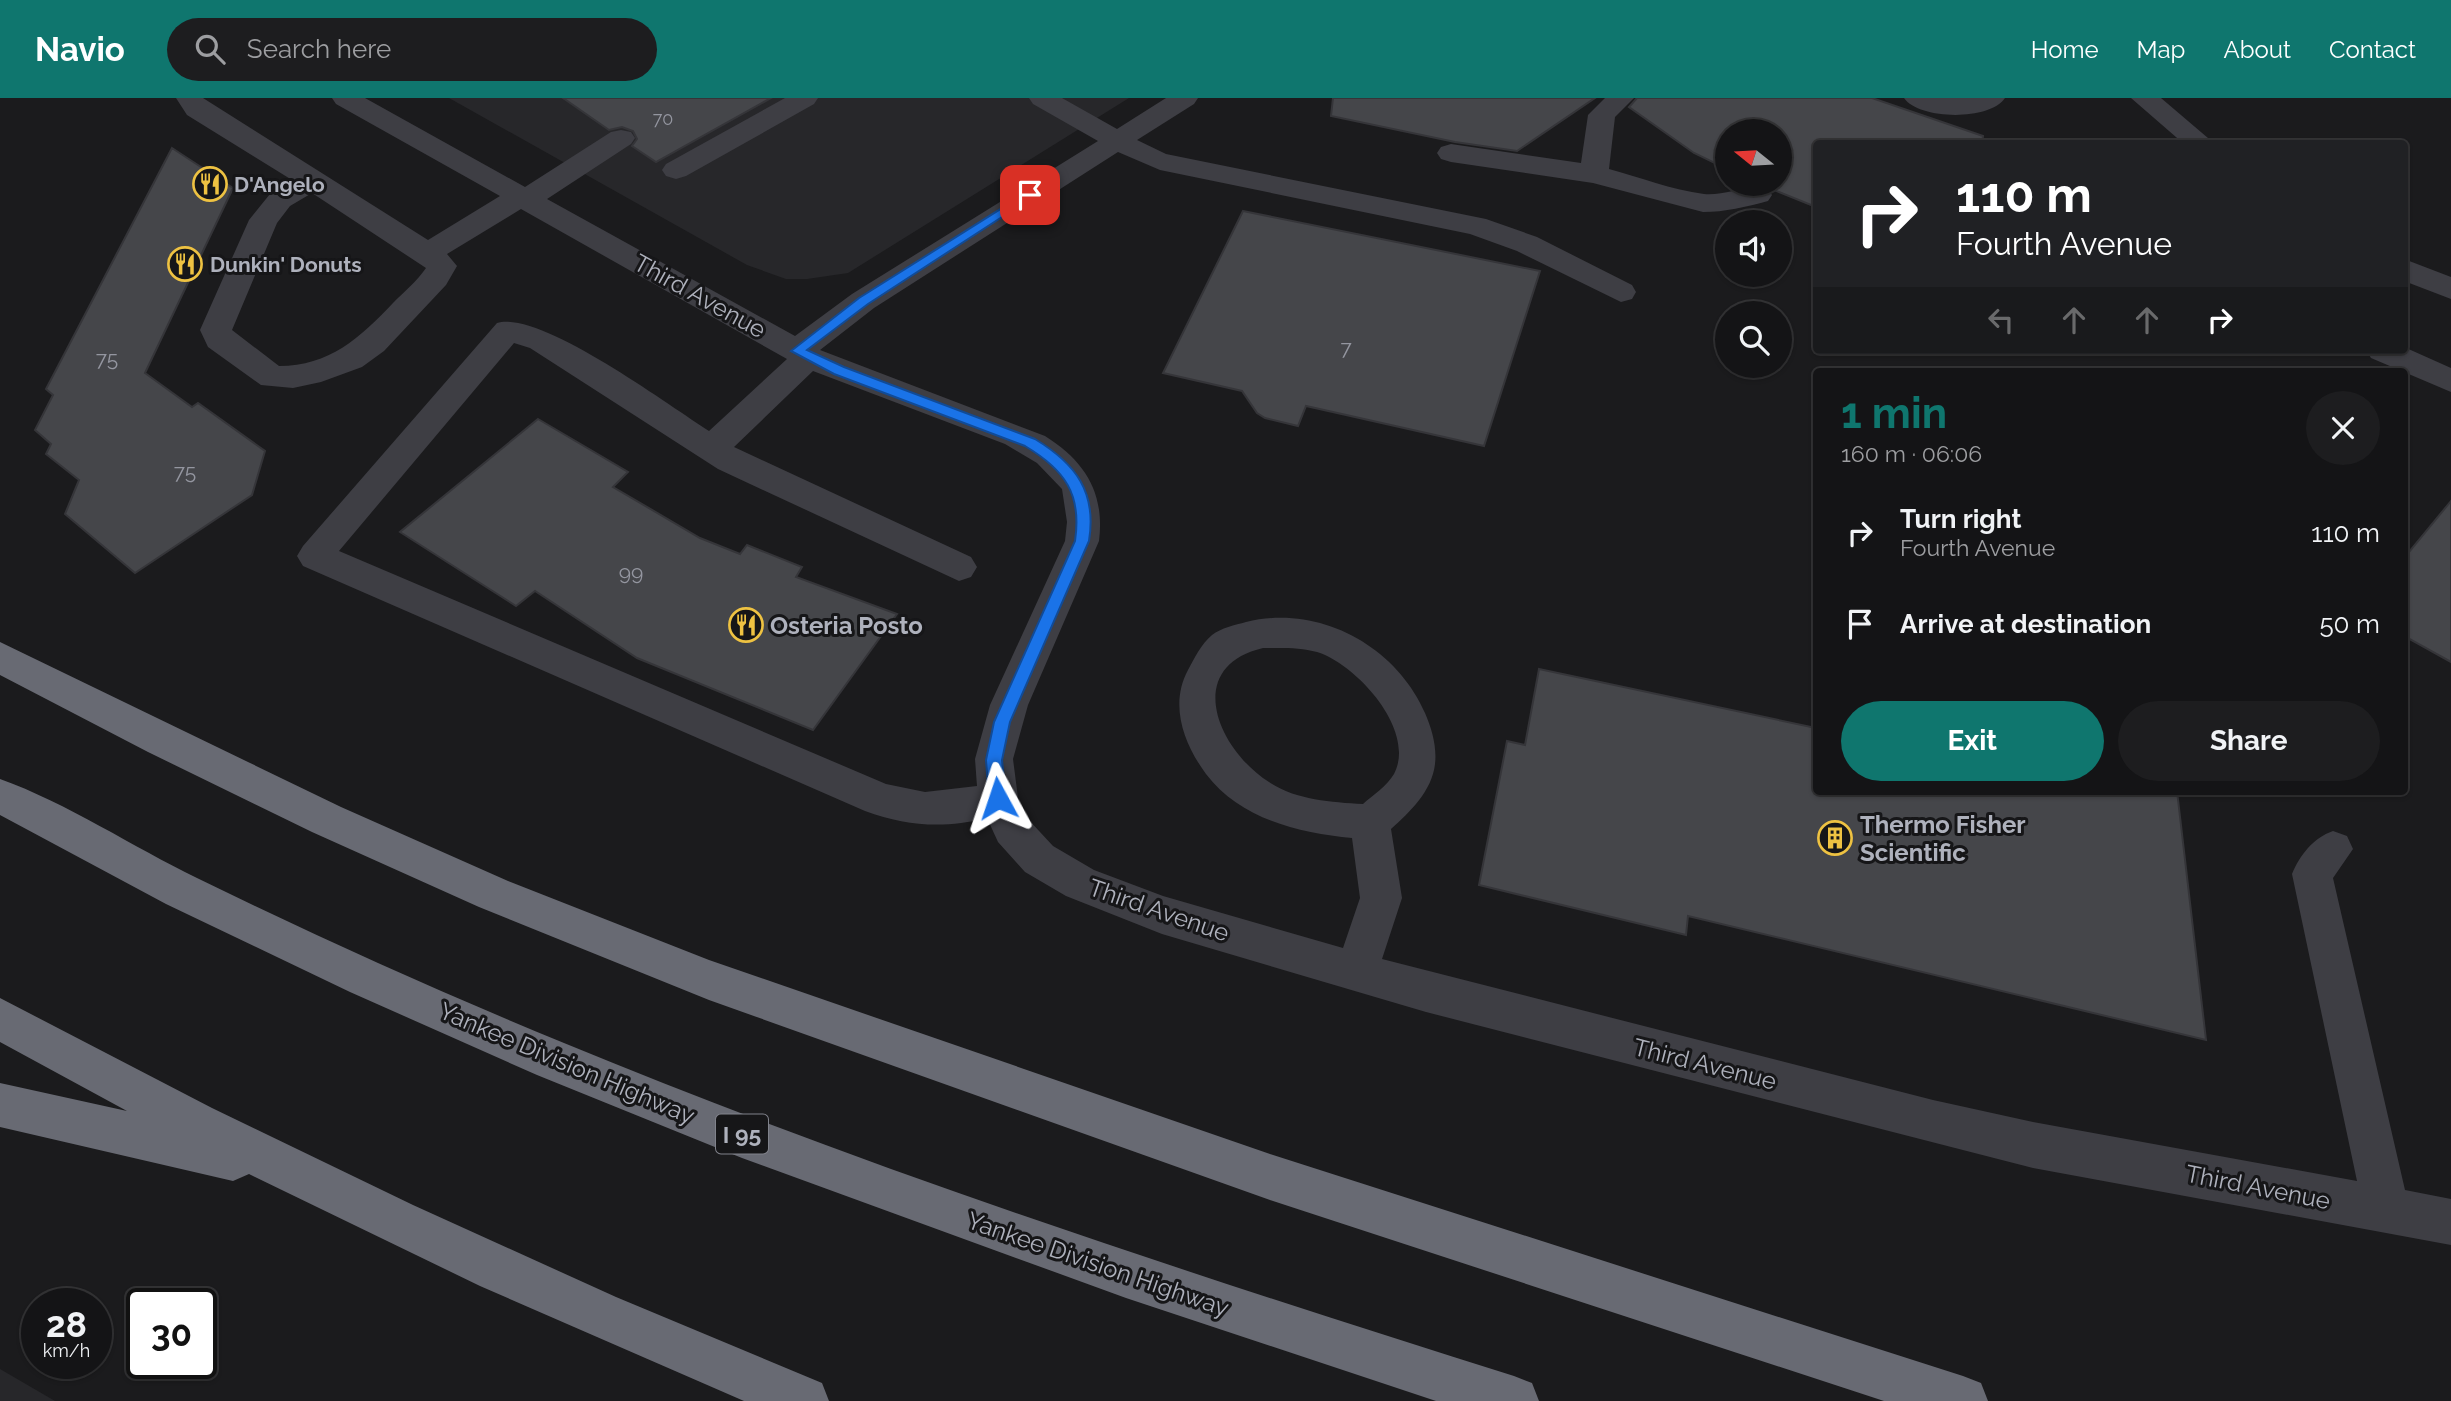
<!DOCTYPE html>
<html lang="en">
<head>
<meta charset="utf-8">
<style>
  body { margin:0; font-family:Raleway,sans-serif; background:#1d1d1f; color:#f1f3f6; height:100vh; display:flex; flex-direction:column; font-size:26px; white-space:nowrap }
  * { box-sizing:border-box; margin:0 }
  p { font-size:23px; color:#9d9ea1 }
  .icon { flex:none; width:38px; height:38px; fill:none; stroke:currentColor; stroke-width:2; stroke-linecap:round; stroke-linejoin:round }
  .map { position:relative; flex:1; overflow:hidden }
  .details { position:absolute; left:1813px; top:270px; width:595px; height:427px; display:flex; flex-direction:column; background:#141416; border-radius:7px; box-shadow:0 2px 5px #0004,0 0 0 2px #333335 }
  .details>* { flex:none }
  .top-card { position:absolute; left:1813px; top:42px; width:595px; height:214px; border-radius:7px; box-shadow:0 2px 5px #0004,0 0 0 2px #333335; background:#202124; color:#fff; overflow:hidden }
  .needle { width:46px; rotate:288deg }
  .fabs { position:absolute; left:1715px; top:21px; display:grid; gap:14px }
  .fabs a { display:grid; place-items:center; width:77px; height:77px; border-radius:50%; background:#141416; box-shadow:0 2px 5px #0004,0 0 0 2px #333335; font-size:35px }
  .speed { position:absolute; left:21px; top:1190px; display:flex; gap:14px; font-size:35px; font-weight:700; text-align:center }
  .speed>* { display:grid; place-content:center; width:91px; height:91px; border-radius:50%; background:#141416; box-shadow:0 2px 5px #0004,0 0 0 2px #333335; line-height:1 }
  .speed small { font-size:18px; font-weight:400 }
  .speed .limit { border:4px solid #111; border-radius:10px; background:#fff; color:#111 }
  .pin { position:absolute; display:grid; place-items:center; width:60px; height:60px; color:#fff; margin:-30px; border-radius:14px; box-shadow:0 4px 10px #0006 }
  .me { position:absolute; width:77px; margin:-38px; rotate:355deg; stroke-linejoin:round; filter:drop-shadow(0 0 5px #0008) }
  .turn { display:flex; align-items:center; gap:24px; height:147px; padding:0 28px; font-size:32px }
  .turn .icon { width:91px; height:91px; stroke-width:2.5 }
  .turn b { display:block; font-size:49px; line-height:60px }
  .lanes { display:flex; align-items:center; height:66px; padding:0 28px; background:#0003; justify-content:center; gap:35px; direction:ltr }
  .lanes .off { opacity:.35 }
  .round { display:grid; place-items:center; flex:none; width:74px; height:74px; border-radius:37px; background:#1d1d1f }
  .overview { display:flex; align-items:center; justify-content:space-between; height:119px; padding:0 28px }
  h1 { font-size:42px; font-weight:700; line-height:52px; color:#0f766e }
  .action { display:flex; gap:14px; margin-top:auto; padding:14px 28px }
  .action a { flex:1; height:80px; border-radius:42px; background:#0f766e; color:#fff; font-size:28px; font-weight:700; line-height:80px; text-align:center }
  .action a+a { background:#1d1d1f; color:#f1f3f6 }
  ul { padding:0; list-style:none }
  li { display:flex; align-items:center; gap:21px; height:91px; padding:0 28px }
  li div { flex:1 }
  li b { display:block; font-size:26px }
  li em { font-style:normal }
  header { display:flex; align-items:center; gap:42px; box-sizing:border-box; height:98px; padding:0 35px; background:#0f766e; color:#fff }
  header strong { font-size:33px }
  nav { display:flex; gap:38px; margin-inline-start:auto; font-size:24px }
  .search { width:490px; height:63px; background:#1d1d1f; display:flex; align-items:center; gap:18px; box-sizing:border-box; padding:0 24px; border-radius:38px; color:#9d9ea1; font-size:26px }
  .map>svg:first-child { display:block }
  .built { fill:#27272a }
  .building { fill:#45464a; stroke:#353539; stroke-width:2 }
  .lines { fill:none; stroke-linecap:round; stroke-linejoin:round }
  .minor { fill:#3e3e44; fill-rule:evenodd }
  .highway { fill:#686a73; fill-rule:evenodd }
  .route { fill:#1a73e8; stroke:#114b97; stroke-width:2 }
  .labels { text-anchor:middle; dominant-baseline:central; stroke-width:6; stroke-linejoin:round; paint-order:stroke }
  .far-number-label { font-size:18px; fill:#9496a0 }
  .far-poi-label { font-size:21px; font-weight:bold; fill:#aeb1bc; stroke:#161618; text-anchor:start }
  .number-label { font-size:21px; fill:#9496a0 }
  .shield { fill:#161618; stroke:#80828b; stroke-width:2 }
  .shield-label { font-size:23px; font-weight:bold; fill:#aeb1bc }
  .street-label { font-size:24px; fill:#aeb1bc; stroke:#161618 }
  .poi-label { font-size:24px; font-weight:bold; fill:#aeb1bc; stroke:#161618; text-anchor:start }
</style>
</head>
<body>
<header>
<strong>Navio</strong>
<div class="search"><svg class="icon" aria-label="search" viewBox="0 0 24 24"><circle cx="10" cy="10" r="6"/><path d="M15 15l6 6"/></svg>Search here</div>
<nav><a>Home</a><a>Map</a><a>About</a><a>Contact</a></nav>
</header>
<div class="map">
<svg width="2451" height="1303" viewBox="0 0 2451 1303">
  <rect width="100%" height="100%" fill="#1b1b1d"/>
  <path class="built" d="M 449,0 L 1129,0 L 848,175 L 807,181 L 786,181 L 747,167 Z
    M 0,1271 L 55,1303 L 0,1303 Z"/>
  <path class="building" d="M 563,0 L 771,0 L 656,64 L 632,48 L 637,41 L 633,33 L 622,29 L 609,32 Z
    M 1333,0 L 1595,0 L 1517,53 L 1455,44 L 1331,18 Z
    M 1637,0 L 1872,0 L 1983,38 L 1982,46 L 1816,46 L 1816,109 L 1759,86 L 1780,86 L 1780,33 L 1727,33 L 1727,71 L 1694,55 L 1629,9 Z
    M 172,50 L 233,90 L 145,275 L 192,309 L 198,305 L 265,353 L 252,397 L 135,475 L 65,416 L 79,382 L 46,356 L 51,346 L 35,332 L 53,297 L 46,291 Z
    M 1243,113 L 1540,173 L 1484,348 L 1306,308 L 1298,328 L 1265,320 L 1257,315 L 1242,293 L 1163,275 Z
    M 538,321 L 628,374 L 613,389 L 700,440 L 740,456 L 747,447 L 802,469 L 796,479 L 897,516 L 813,632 L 637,560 L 535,493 L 516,508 L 400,434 Z
    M 2451,403 L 2451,564 L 2404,538 L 2404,460 Z
    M 1539,571 L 1816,630 L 1816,693 L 2177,693 L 2206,942 L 1688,818 L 1686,837 L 1479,787 L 1507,643 L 1525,647 Z"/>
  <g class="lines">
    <path class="minor" d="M 176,0 L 203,0 L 428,142 L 500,98 L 336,6 L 332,0 L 365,0 L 525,89 L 611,34 L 621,32 L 631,34 L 635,40 L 631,46 L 547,101 L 795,238 L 852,196 L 1098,43 L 1033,6 L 1029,0 L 1062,0 L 1117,31 L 1166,0 L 1198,0 L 1194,6 L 1137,42 L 1166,56 L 1486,121 L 1537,139 L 1632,187 L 1636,194 L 1632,201 L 1621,204 L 1517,153 L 1470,136 L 1160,72 L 1118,54 L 874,210 L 820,252 L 1045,338 C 1085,363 1105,395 1099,443 L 1028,607 L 1013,661 L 1018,700 L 1027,720 L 1053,748 L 1094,772 L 1163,798 L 1343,850 L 1360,800 L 1352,740 C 1299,735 1240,721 1206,676 C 1184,646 1169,607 1188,572 C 1194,561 1201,546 1212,537 C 1221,530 1235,527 1246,524 C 1319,506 1396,548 1425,615 C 1432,631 1437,649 1435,666 C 1432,693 1410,714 1391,731 L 1402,800 L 1382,861 L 1933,1002 L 2033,1024 L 2357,1083 L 2292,776 C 2300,757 2313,740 2333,733 L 2347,738 L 2353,751 L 2333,780 L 2405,1092 L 2451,1101 L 2451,1147 L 2033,1070 L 1426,914 L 1162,836 L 1066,798 L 1025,774 L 998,744 L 987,720 C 943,731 907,728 865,713 L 303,468 L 297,458 L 303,448 L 497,225 C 540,212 668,307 709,333 L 787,261 L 521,111 L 447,156 L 457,168 L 446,187 L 384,253 L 362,269 L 321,284 L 293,290 L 261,287 L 208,249 L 200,232 L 249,122 L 270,96 L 292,82 L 187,17 ZM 312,95 L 426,170 C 417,183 404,194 393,205 C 360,240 329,268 279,268 L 232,232 L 277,125 L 290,108 ZM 514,245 L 530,250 L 718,371 L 959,483 L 971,479 L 977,469 L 971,459 L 734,349 L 813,273 L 1005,346 L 1037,365 L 1062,391 L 1067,424 L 1065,443 L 990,607 L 975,661 L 977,688 L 925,694 L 886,686 L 339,453 ZM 1263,550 C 1280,550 1300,549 1317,554 C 1356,566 1417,632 1394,676 C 1387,688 1373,697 1363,706 C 1331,704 1296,702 1269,684 C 1217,651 1183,569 1263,550 Z
      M 785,0 L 818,0 L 814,6 L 686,78 L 676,81 L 666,78 L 662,72 L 666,66 Z
      M 1605,0 L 1634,0 L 1615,19 L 1609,71 C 1639,79 1672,92 1704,96 C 1726,98 1747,85 1768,91 L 1772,97 L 1768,103 C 1746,109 1725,114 1703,114 L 1593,85 L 1451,64 L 1441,61 L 1437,55 L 1441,49 L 1451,46 L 1581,65 L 1588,17 Z
      M 1904,0 L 2005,0 C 1990,23 1919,22 1904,0 Z
      M 2131,0 L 2161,0 L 2215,46 L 2184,46 Z
      M 2404,161 L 2451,179 L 2451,201 L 2404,183 Z
      M 2404,249 L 2451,270 L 2451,294 L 2371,260 L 2366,252 L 2404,252 Z"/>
    <path class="highway" d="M 0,544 L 341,709 L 508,783 L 709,862 L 1270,1056 L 1963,1278 L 1981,1285 L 1988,1303 L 1884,1303 L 1270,1102 L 709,902 L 479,809 L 312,734 L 148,654 L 0,577 Z
      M 0,681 C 67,705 133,749 197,780 C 318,839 440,894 564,945 C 874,1073 1194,1177 1514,1278 L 1532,1285 L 1539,1303 L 1436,1303 L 1126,1200 L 742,1060 L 537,977 L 350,894 L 166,806 L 0,717 Z
      M 0,900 L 212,1010 L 413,1107 L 616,1199 L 822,1285 L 829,1303 L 744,1303 L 480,1188 L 249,1076 L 233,1083 L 0,1029 L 0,985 L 127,1013 L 0,944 Z"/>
  </g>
  <path class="route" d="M 1026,95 L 1036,97 L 868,206 L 807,252 L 844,269 L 1035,341 C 1076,366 1097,394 1089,443 L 1010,624 L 1002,662 L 1006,700 L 998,707 L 989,700 L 986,662 L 994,624 L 1075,443 C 1082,396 1065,372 1025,348 L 834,276 L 791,253 L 859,200 Z"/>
  <defs>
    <g id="restaurant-ring" transform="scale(1.75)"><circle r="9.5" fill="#161618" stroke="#eec242" stroke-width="1.5"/><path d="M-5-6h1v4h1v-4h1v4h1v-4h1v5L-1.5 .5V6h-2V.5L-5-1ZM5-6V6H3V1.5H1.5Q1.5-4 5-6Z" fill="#eec242"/></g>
    <g id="building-ring" transform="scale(1.75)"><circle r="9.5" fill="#161618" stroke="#eec242" stroke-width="1.5"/><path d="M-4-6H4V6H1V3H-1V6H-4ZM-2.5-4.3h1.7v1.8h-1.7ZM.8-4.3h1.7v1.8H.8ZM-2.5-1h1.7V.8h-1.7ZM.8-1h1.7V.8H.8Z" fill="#eec242"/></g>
  </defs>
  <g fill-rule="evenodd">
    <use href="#restaurant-ring" x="210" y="86"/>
    <use href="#restaurant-ring" x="185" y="166"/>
    <use href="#restaurant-ring" x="746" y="527"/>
    <use href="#building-ring" x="1835" y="740"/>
  </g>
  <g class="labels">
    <g class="far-number-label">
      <text x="663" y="20">70</text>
    </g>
    <g class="far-poi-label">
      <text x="234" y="86">D'Angelo</text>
      <text x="210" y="166">Dunkin' Donuts</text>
    </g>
    <g class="number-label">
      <text x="1346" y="249">7</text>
      <text x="107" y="260">75</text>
      <text x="185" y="373">75</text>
      <text x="631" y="474">99</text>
    </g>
    <rect class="shield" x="716" y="1016.5" width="52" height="39" rx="5"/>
    <g class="shield-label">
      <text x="742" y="1036">I 95</text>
    </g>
    <g class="street-label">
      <text transform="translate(700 198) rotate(29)">Third Avenue</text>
      <text transform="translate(1159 812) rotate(19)">Third Avenue</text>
      <text transform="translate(567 965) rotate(23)">Yankee Division Highway</text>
      <text transform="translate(1705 966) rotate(14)">Third Avenue</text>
      <text transform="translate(2258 1089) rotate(11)">Third Avenue</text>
      <text transform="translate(1098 1166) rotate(19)">Yankee Division Highway</text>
    </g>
    <g class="poi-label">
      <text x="770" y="527">Osteria Posto</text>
      <text x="1860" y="726">Thermo Fisher<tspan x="1860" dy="28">Scientific</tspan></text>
    </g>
  </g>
</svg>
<div class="fabs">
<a><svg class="needle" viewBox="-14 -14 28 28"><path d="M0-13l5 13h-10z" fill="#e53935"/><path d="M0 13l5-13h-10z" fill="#9d9ea1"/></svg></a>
<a><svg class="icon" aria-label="sound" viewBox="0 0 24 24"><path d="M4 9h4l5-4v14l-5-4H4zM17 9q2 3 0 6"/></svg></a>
<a><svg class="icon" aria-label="search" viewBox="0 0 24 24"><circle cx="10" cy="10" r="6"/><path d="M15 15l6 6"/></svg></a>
</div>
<div class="speed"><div>28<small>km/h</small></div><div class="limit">30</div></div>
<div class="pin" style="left:1030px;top:97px;background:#d93025"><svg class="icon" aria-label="arrive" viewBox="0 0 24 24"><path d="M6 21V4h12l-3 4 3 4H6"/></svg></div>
<svg class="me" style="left:998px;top:700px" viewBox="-20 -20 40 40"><path d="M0-17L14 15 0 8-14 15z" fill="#1a73e8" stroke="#fff" stroke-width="4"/></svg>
<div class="top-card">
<div class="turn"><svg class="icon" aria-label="right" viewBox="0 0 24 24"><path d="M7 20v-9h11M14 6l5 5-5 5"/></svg><div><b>110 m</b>Fourth Avenue</div></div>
<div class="lanes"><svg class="icon off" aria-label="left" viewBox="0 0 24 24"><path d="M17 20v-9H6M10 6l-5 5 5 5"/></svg><svg class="icon off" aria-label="ahead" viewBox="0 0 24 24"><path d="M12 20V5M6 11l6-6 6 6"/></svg><svg class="icon off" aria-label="ahead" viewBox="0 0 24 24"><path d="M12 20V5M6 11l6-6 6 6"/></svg><svg class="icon" aria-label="right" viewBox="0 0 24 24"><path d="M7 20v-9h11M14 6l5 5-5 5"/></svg></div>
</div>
<section class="details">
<div class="overview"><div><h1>1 min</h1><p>160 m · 06:06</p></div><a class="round"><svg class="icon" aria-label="close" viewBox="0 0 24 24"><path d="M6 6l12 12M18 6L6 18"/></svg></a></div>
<ul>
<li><svg class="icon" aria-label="right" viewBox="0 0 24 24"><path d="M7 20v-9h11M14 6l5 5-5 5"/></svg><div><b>Turn right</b><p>Fourth Avenue</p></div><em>110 m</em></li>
<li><svg class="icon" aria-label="arrive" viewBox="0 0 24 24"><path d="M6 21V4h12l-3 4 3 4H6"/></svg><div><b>Arrive at destination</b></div><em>50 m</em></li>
</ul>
<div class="action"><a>Exit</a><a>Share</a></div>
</section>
</div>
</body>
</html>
